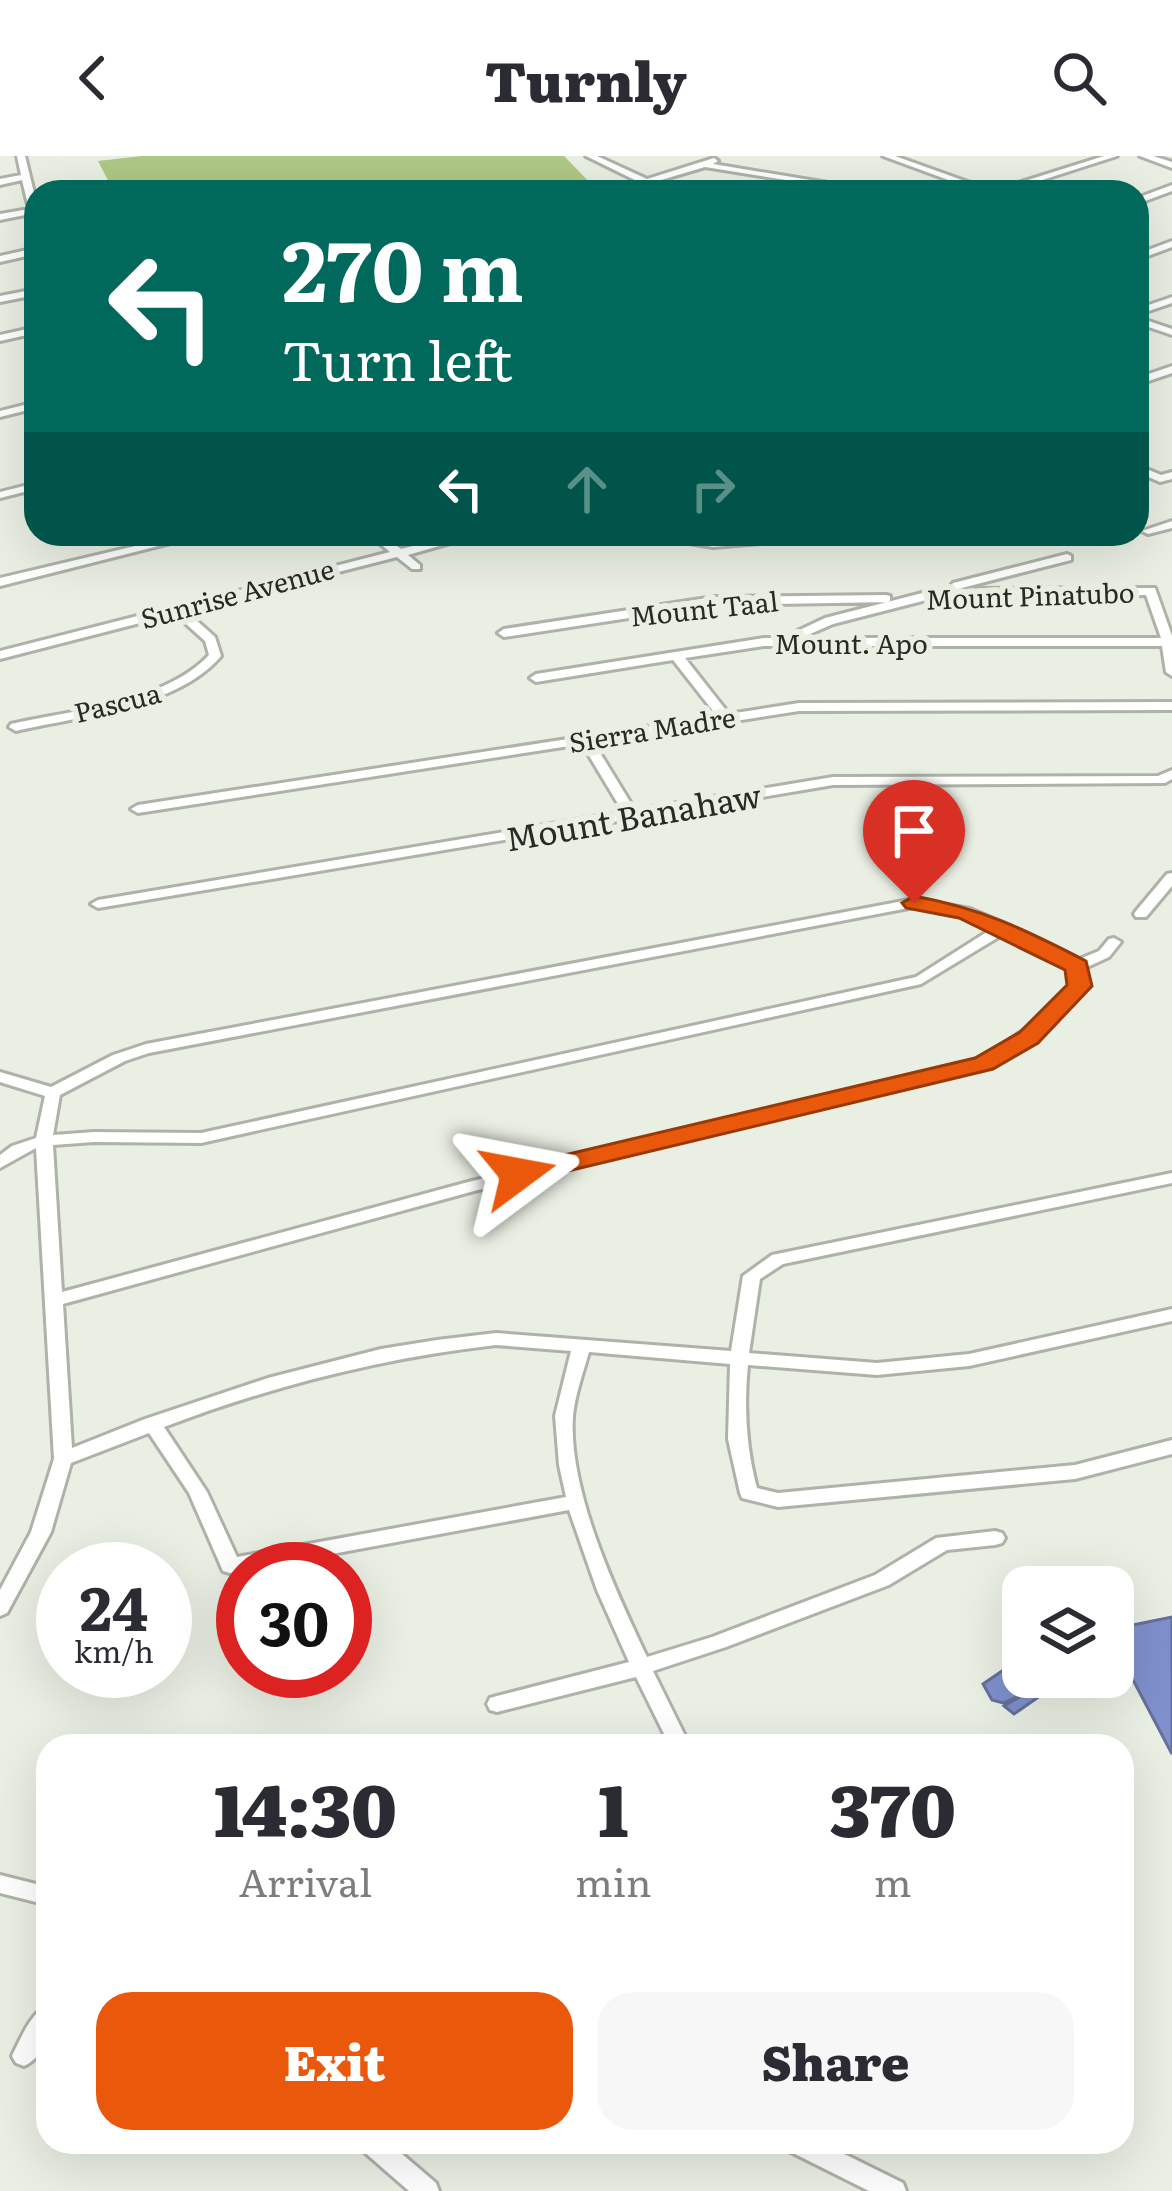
<!DOCTYPE html>
<html lang="en">
<head>
<meta charset="utf-8">
<style>
  body { margin:0; font-family:Literata,serif; background:#f7f7f7; color:#2b2b33; height:100vh; display:flex; flex-direction:column; font-size:45px; white-space:nowrap }
  * { box-sizing:border-box; margin:0 }
  p { font-size:39px; color:#7c7c81 }
  .icon { flex:none; width:66px; height:66px; fill:none; stroke:currentColor; stroke-width:2; stroke-linecap:round; stroke-linejoin:round }
  .map { position:relative; flex:1; overflow:hidden }
  .drawer { position:absolute; left:36px; top:1578px; width:1098px; height:420px; display:flex; flex-direction:column; background:#fff; border-radius:36px; box-shadow:0 12px 48px #0002 }
  .drawer>* { flex:none }
  .banner { position:absolute; left:24px; top:24px; width:1125px; height:366px; border-radius:36px; box-shadow:0 12px 48px #0002; background:#00695c; color:#fff; overflow:hidden }
  .tools { position:absolute; left:1002px; top:1410px; display:grid; gap:24px }
  .tools a { display:grid; place-items:center; width:132px; height:132px; border-radius:24px; background:#fff; box-shadow:0 12px 48px #0002; font-size:60px }
  .speed { position:absolute; left:36px; top:1386px; display:flex; gap:24px; font-size:60px; font-weight:700; text-align:center }
  .speed>* { display:grid; place-content:center; width:156px; height:156px; border-radius:50%; background:#fff; box-shadow:0 12px 48px #0002; line-height:1 }
  .speed small { font-size:30px; font-weight:400 }
  .speed .limit { border:18px solid #d22; background:#fff; color:#111 }
  .pin { position:absolute; display:grid; place-items:center; width:102px; height:102px; color:#fff; margin:-123px -51px; border-radius:50% 50% 50% 0; rotate:-45deg; box-shadow:0 0 12px #0007 }
  .pin .icon { rotate:45deg }
  .me { position:absolute; width:132px; margin:-66px; rotate:77deg; stroke-linejoin:round; filter:drop-shadow(0 0 9px #0008) }
  .turn { display:flex; align-items:center; gap:42px; height:252px; padding:0 60px; font-size:54px }
  .turn .icon { width:156px; height:156px; stroke-width:2.5 }
  .turn b { display:block; font-size:84px; line-height:102px }
  .lanes { display:flex; align-items:center; height:114px; padding:0 60px; background:#0003; justify-content:center; gap:60px; direction:ltr }
  .lanes .off { opacity:.35 }
  .eta { display:flex; justify-content:space-evenly; align-items:center; height:204px; text-align:center }
  .eta b { font-size:72px; font-weight:800; line-height:84px }
  .action { display:flex; gap:24px; margin-top:auto; padding:24px 60px }
  .action a { flex:1; height:138px; border-radius:36px; background:#ea580c; color:#fff; font-size:48px; font-weight:800; line-height:138px; text-align:center }
  .action a+a { background:#f7f7f7; color:#2b2b33 }
  header { display:flex; justify-content:space-between; align-items:center; height:156px; padding:0 60px; background:#fff; font-size:54px; font-weight:800 }
  .map>svg:first-child { display:block }
  .forest { fill:#aec885 }
  .water { fill:#7f90cd; stroke:#65719b; stroke-width:3 }
  .lines { fill:none; stroke-linecap:round; stroke-linejoin:round }
  .street-casing { stroke:#aeb2a8; stroke-width:6 }
  .street { fill:#fff; fill-rule:evenodd }
  .route { fill:#ea580c; stroke:#983908; stroke-width:3 }
  .labels { text-anchor:middle; dominant-baseline:central; stroke-width:12; stroke-linejoin:round; paint-order:stroke }
  .far-street-label { font-size:27px; fill:#292a26; stroke:#eaefe4 }
  .street-label { font-size:33px; fill:#292a26; stroke:#eaefe4 }
</style>
</head>
<body>
<header><svg class="icon" aria-label="back" viewBox="0 0 24 24"><path d="M15 5l-7 7 7 7"/></svg>Turnly<svg class="icon" aria-label="search" viewBox="0 0 24 24"><circle cx="10" cy="10" r="6"/><path d="M15 15l6 6"/></svg></header>
<div class="map">
<svg width="1172" height="2035" viewBox="0 0 1172 2035">
  <rect width="100%" height="100%" fill="#eaefe4"/>
  <path class="forest" d="M 142,0 L 564,0 L 599,36 L 114,36 L 98,5 Z"/>
  <path class="water" d="M 1172,1461 L 1172,1598 L 1113,1486 L 1113,1473 Z
    M 1015,1514 L 1023,1516 L 1023,1521 L 1042,1521 L 1047,1528 L 1040,1540 L 1014,1558 L 1004,1550 L 1032,1534 L 1003,1547 L 992,1544 L 983,1528 L 1002,1515 Z"/>
  <g class="lines">
    <g class="street-casing">
      <path id="street" d="M 17,0 L 25,0 L 36,45 L 36,67 L 33,66 L 30,58 L 0,64 L 0,58 L 29,53 L 22,24 L 0,29 L 0,23 L 21,19 Z
        M 586,0 L 597,0 L 647,23 L 714,2 L 718,5 L 713,8 L 882,36 L 861,36 L 705,11 L 651,27 L 655,34 L 648,36 L 643,28 Z
        M 883,0 L 895,0 L 993,35 L 1104,0 L 1117,0 L 1005,36 L 981,36 Z
        M 1140,0 L 1153,0 L 1172,6 L 1172,12 Z
        M 1172,29 L 1172,35 L 1137,48 L 1137,42 Z
        M 1172,85 L 1172,91 L 1137,104 L 1137,98 Z
        M 36,92 L 36,98 L 0,106 L 0,100 Z
        M 36,133 L 36,139 L 0,146 L 0,140 Z
        M 1172,141 L 1172,147 L 1137,159 L 1137,153 Z
        M 1137,161 L 1172,173 L 1172,179 L 1137,167 Z
        M 36,171 L 36,177 L 0,185 L 0,179 Z
        M 1172,210 L 1172,217 L 1137,229 L 1137,222 Z
        M 36,246 L 36,252 L 0,261 L 0,255 Z
        M 1137,309 L 1161,319 L 1172,316 L 1172,323 L 1160,326 L 1137,316 Z
        M 36,327 L 36,333 L 0,342 L 0,336 Z
        M 1172,365 L 1172,372 L 1148,378 L 1142,375 Z
        M 186,378 L 206,378 L 0,430 L 0,422 Z
        M 368,378 L 381,378 L 401,393 L 461,378 L 481,378 L 408,399 L 420,409 L 420,413 L 412,413 L 397,401 L 186,455 L 215,481 L 221,500 C 177,552 80,560 16,575 L 9,571 L 11,568 C 73,554 164,547 209,499 L 205,485 L 175,458 L 0,503 L 0,495 L 169,452 L 171,449 L 179,450 L 390,396 Z
        M 647,378 L 674,378 L 713,385 L 793,378 L 841,378 L 835,381 L 713,391 L 653,381 Z
        M 1067,398 L 1071,400 L 1071,404 L 958,433 L 1155,432 L 1172,480 L 1172,520 L 1166,516 L 1162,490 L 764,490 L 685,502 L 729,558 L 799,547 L 1172,546 L 1172,554 L 799,555 L 594,587 L 635,654 L 833,621 L 1158,620 L 1172,614 L 1172,623 L 1165,627 L 833,629 L 98,752 L 91,748 L 98,744 L 623,656 L 582,588 L 138,657 L 131,653 L 138,649 L 717,560 L 673,504 L 536,526 L 530,522 L 536,518 L 764,482 L 783,482 L 825,462 L 938,433 L 956,433 L 951,430 L 953,427 ZM 1146,439 L 1161,482 L 801,482 L 833,468 L 938,441 Z
        M 886,439 L 890,440 L 890,446 L 714,449 L 504,481 L 498,477 L 504,473 L 714,441 Z
        M 1172,717 L 1172,730 L 1146,761 L 1136,761 L 1134,758 L 1136,755 L 1167,718 Z
        M 914,743 L 970,753 L 1008,769 L 1077,804 L 1099,795 L 1109,783 L 1114,782 L 1121,786 L 1109,801 L 1085,812 L 1088,830 C 1060,863 1028,890 990,910 L 474,1035 L 63,1148 L 72,1292 L 145,1263 L 268,1222 L 381,1193 L 437,1184 L 496,1177 L 731,1195 L 743,1120 L 772,1099 L 1172,1017 L 1172,1027 L 783,1108 L 760,1123 L 749,1197 L 877,1207 L 969,1198 L 1172,1153 L 1172,1165 L 969,1210 L 877,1219 L 748,1209 C 744,1251 746,1291 757,1332 L 778,1337 L 1075,1309 L 1172,1284 L 1172,1298 L 1075,1323 L 778,1351 L 742,1342 L 740,1337 L 728,1283 L 730,1208 L 589,1196 C 583,1217 575,1239 573,1260 C 568,1334 616,1436 647,1501 L 712,1481 L 875,1419 L 936,1382 L 995,1375 L 1002,1377 L 1005,1382 L 1002,1387 L 995,1389 L 947,1394 L 889,1429 L 726,1491 L 653,1515 L 690,1590 L 670,1590 L 636,1521 L 497,1556 L 490,1554 L 487,1548 L 490,1542 L 497,1540 L 629,1506 L 597,1434 L 569,1354 L 230,1417 L 223,1415 L 189,1337 L 149,1277 L 71,1307 L 51,1376 L 7,1457 L 0,1460 L 0,1434 L 31,1376 L 54,1303 L 36,992 L 0,1012 L 0,999 L 12,990 L 36,982 L 45,940 L 0,926 L 0,916 L 51,931 L 113,899 L 146,888 ZM 914,751 L 961,760 L 990,774 L 916,821 L 201,977 L 94,976 L 53,979 L 60,939 L 125,905 L 149,897 ZM 1002,779 L 1070,812 L 1072,829 L 1030,870 L 979,904 L 472,1025 L 62,1136 L 53,989 L 94,986 L 201,987 L 921,828 ZM 496,1189 L 571,1195 L 555,1260 L 559,1309 L 566,1341 L 237,1401 L 207,1336 L 164,1271 C 272,1230 381,1202 496,1189 Z
        M 0,1719 L 48,1731 L 48,1749 L 0,1737 Z
        M 48,1849 C 48,1872 48,1899 24,1910 L 16,1907 L 12,1900 C 20,1884 31,1856 48,1849 Z
        M 359,1986 L 388,1986 L 436,2027 L 439,2035 L 409,2035 L 362,1994 Z
        M 784,1986 L 820,1986 L 903,2027 L 906,2035 L 869,2035 L 787,1994 Z"/>
    </g>
    <use href="#street" class="street"/>
  </g>
  <path class="route" d="M 914,740 C 981,752 1026,774 1086,805 L 1092,830 L 1038,887 L 993,913 L 518,1027 L 509,1025 L 505,1018 L 509,1012 L 975,902 L 1020,876 L 1067,829 L 1065,814 L 959,762 L 906,752 L 902,747 Z"/>
  <g class="labels">
    <g class="far-street-label">
      <text transform="translate(237 436) rotate(-15)">Sunrise Avenue</text>
      <text transform="translate(1030 438) rotate(-2)">Mount Pinatubo</text>
      <text transform="translate(704 451) rotate(-6)">Mount Taal</text>
      <text x="851" y="486">Mount. Apo</text>
      <text transform="translate(117 545) rotate(-14)">Pascua</text>
      <text transform="translate(652 572) rotate(-9)">Sierra Madre</text>
    </g>
    <g class="street-label">
      <text transform="translate(633 659) rotate(-10)">Mount Banahaw</text>
    </g>
  </g>
</svg>
<div class="tools">
<a><svg class="icon" aria-label="layers" viewBox="0 0 24 24"><path d="M12 4l9 5-9 5-9-5zM3 14l9 5 9-5"/></svg></a>
</div>
<div class="speed"><div>24<small>km/h</small></div><div class="limit">30</div></div>
<div class="pin" style="left:914px;top:747px;background:#d93025"><svg class="icon" aria-label="arrive" viewBox="0 0 24 24"><path d="M6 21V4h12l-3 4 3 4H6"/></svg></div>
<svg class="me" style="left:518px;top:1018px" viewBox="-20 -20 40 40"><path d="M0-17L14 15 0 8-14 15z" fill="#ea580c" stroke="#fff" stroke-width="4"/></svg>
<div class="banner">
<div class="turn"><svg class="icon" aria-label="left" viewBox="0 0 24 24"><path d="M17 20v-9H6M10 6l-5 5 5 5"/></svg><div><b>270 m</b>Turn left</div></div>
<div class="lanes"><svg class="icon" aria-label="left" viewBox="0 0 24 24"><path d="M17 20v-9H6M10 6l-5 5 5 5"/></svg><svg class="icon off" aria-label="ahead" viewBox="0 0 24 24"><path d="M12 20V5M6 11l6-6 6 6"/></svg><svg class="icon off" aria-label="right" viewBox="0 0 24 24"><path d="M7 20v-9h11M14 6l5 5-5 5"/></svg></div>
</div>
<section class="drawer">
<div class="eta">
<div><b>14:30</b><p>Arrival</p></div>
<div><b>1</b><p>min</p></div>
<div><b>370</b><p>m</p></div>
</div>
<div class="action"><a>Exit</a><a>Share</a></div>
</section>
</div>
</body>
</html>
